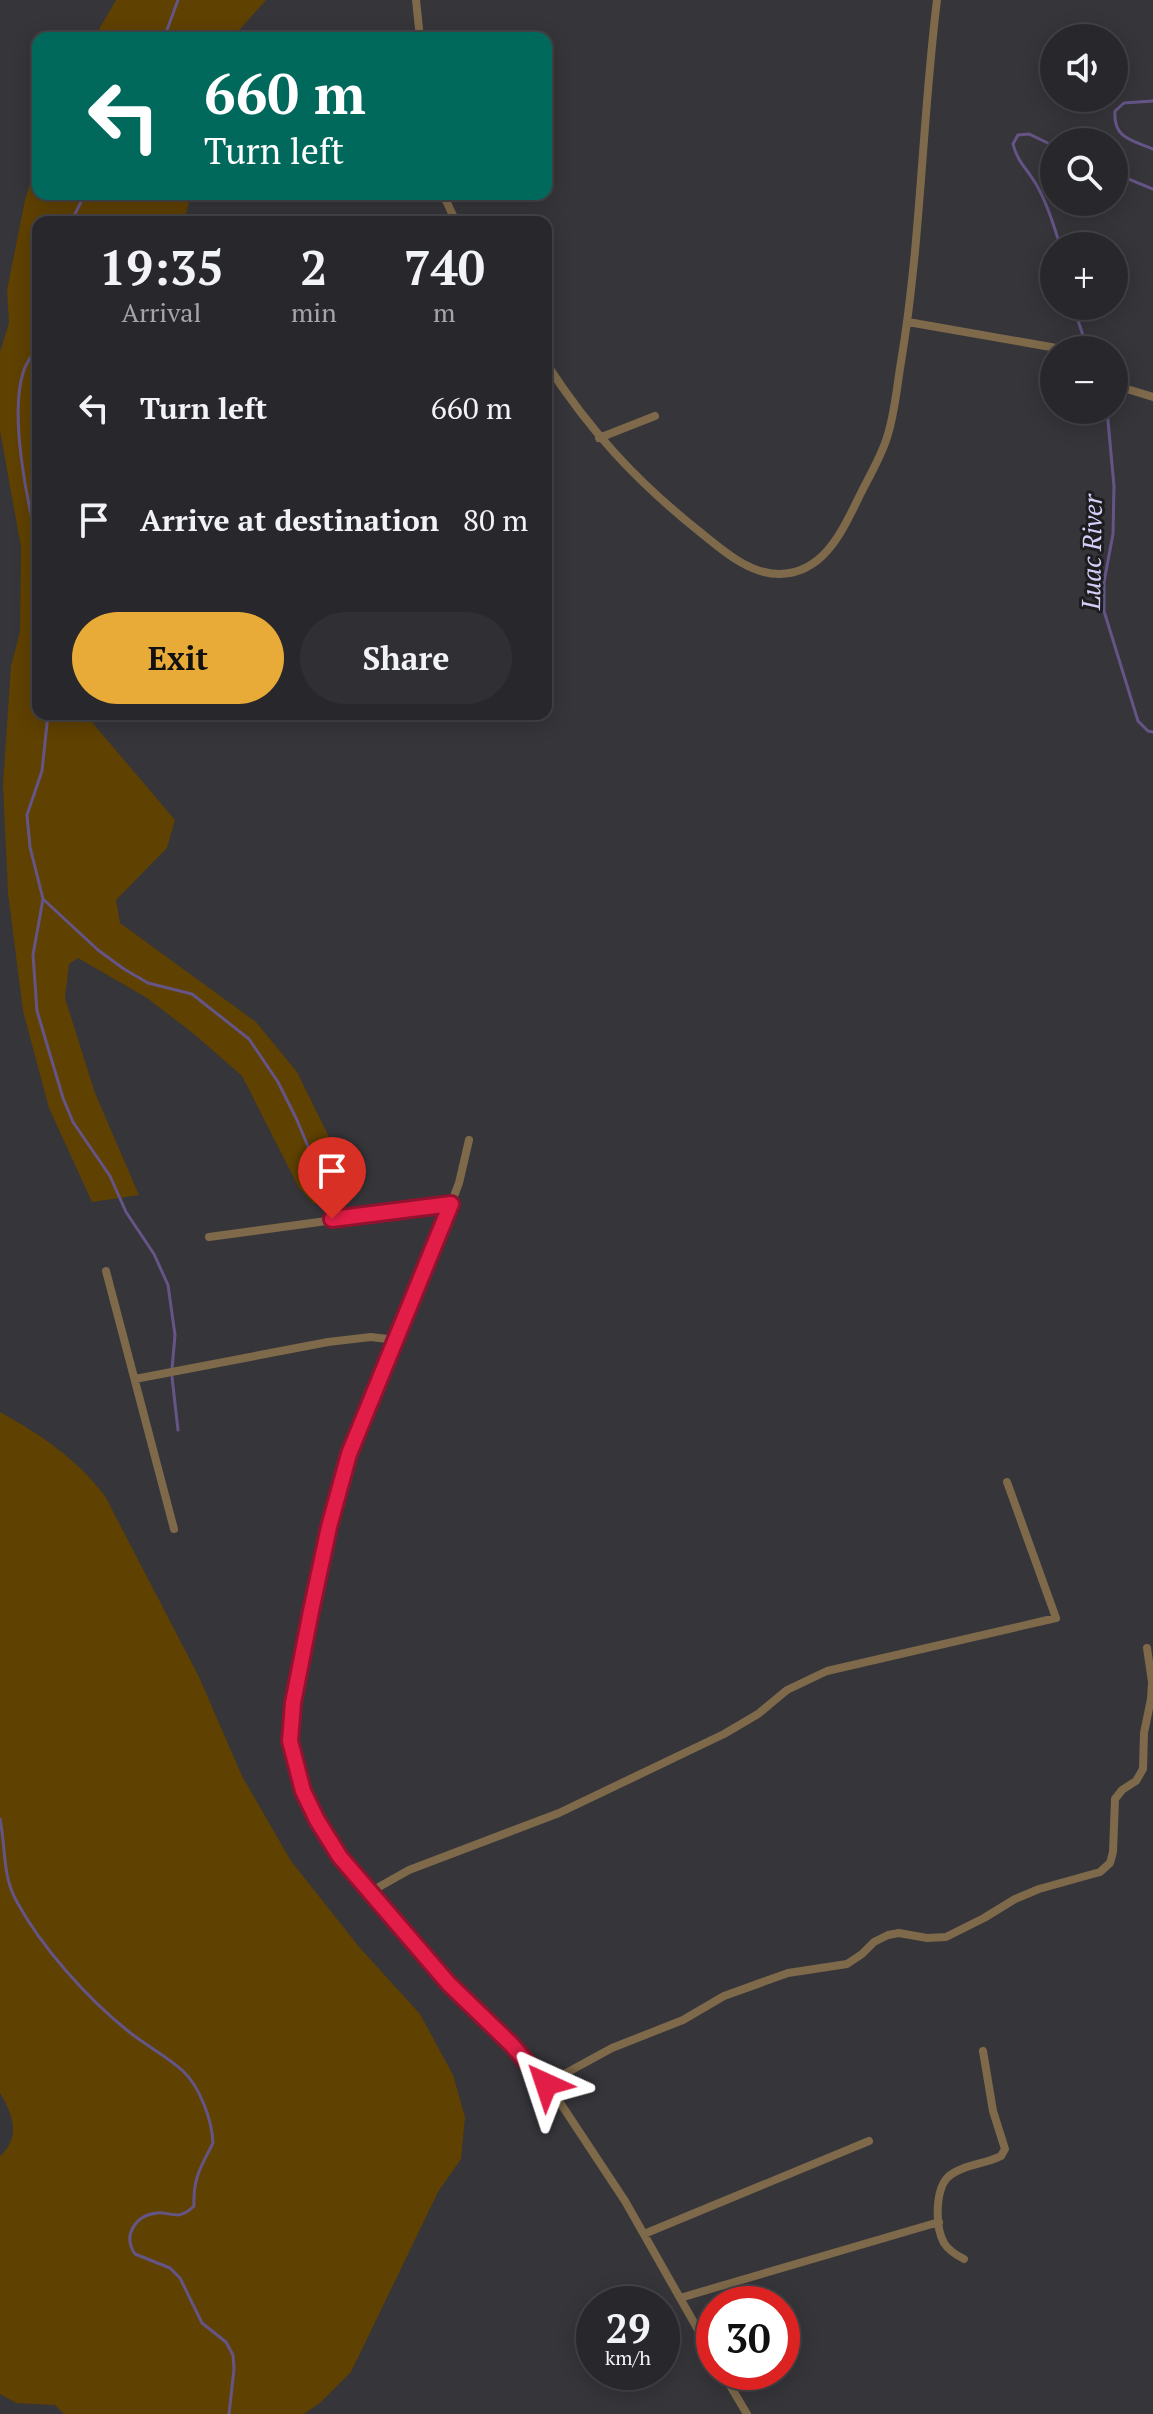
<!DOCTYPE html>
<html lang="en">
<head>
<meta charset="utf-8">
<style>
  body { margin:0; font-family:"PT Serif",serif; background:#303034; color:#f1f3f6; height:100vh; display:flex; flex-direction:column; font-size:30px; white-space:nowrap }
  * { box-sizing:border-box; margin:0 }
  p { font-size:26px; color:#a5a6a9 }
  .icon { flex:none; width:44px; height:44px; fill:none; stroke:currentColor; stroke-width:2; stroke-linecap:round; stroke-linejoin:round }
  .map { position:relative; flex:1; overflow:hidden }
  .side { position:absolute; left:32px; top:216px; width:520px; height:504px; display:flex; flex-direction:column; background:#28282c; border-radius:16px; box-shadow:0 4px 20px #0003,0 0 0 2px #444448 }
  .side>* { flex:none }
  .top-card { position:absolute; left:32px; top:32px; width:520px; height:168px; border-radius:16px; box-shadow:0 4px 20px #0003,0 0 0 2px #444448; background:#00695c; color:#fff; overflow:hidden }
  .fabs { position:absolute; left:1040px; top:24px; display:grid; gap:16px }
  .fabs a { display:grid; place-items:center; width:88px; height:88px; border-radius:50%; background:#28282c; box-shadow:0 4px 20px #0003,0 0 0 2px #444448; font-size:40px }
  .speed { position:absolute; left:576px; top:2286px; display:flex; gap:16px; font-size:40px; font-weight:700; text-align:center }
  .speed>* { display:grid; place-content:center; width:104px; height:104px; border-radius:50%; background:#28282c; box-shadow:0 4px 20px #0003,0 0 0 2px #444448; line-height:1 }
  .speed small { font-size:20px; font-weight:400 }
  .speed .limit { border:12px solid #d22; background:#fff; color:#111 }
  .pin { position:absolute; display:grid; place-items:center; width:68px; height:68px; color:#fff; margin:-82px -34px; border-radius:50% 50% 50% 0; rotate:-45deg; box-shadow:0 0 8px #0007 }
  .pin .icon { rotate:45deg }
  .me { position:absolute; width:88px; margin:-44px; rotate:318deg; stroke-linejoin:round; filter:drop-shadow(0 0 6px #0008) }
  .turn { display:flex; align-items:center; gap:28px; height:168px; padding:0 40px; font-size:36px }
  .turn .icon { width:104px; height:104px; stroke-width:2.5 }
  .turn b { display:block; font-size:56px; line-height:68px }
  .eta { display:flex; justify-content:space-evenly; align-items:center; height:136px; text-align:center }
  .eta b { font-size:48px; font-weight:800; line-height:56px }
  .cta { display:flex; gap:16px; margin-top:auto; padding:16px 40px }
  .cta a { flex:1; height:92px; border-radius:48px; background:#e9ab38; color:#111; font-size:32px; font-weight:800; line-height:92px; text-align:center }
  .cta a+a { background:#303034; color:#f1f3f6 }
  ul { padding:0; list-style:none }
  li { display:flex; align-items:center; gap:24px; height:112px; padding:0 40px }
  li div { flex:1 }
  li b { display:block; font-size:30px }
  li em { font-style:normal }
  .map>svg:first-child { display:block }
  .green { fill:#5f4101 }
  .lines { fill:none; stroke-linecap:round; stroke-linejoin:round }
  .stream { stroke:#655587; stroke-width:3 }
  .minor { stroke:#7e694a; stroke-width:8 }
  .route-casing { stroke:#92132f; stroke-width:20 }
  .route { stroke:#e11d48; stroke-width:14 }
  .labels { text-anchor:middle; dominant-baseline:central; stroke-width:6; stroke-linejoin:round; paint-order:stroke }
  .water-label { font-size:26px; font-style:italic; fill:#d4cef8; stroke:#1d1d1f }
</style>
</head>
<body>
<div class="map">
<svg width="1153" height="2414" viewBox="0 0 1153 2414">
  <rect width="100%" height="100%" fill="#36353a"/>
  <path class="green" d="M 116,0 L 266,0 L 232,38 L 94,38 Z
    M 38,158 L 38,194 L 191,194 L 184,222 L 38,222 L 38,714 L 85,714 L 175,820 L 167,848 L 116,900 L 120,923 L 256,1022 L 297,1072 L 335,1149 L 342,1168 L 333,1197 L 314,1204 L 299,1188 L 242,1076 L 194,1034 L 147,998 L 78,958 L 69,964 L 65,998 L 95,1093 L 139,1195 L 92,1202 L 49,1108 L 23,1011 L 8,893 L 3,785 L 11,666 L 20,632 L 21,547 L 0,431 L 0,352 L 9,323 L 7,290 L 25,200 Z
    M 0,1412 C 40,1434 77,1459 105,1496 L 199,1677 L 242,1776 L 291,1861 L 360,1948 L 420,2014 L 453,2075 L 465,2117 L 461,2159 L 438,2192 L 351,2372 L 321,2402 L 304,2414 L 64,2414 L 55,2405 L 16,2403 L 0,2394 L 0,2156 C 21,2138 13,2114 0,2093 Z"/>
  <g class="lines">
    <path class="stream" d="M 164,38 L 178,0
      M 1153,101 L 1124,103 L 1115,111 C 1113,138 1131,140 1153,149
      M 1054,146 L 1029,134 L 1018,135 L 1013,144 C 1017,161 1027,169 1036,184 C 1047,203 1054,225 1060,246
      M 1114,173 L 1153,189
      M 71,222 L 85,194
      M 1073,306 L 1088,350
      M 38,345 C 34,354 25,363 23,373 C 10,415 26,499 38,542
      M 1107,410 L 1114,486 L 1113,534 L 1104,582 L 1104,611 L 1138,721 L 1148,731 L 1153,732
      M 48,714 L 42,771 L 27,815 L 30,847 L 43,899 L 33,955 L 37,1011 L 63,1098 L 73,1122 L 110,1176 L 126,1212 L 154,1254 L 168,1285 L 175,1335 L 172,1369
      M 43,899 L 98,950 L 124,969 L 148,983 L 192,994 L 249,1039 L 278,1082 L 296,1118 L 310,1151 L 320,1185
      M 172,1377 L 178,1430
      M 0,1819 C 6,1848 2,1876 17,1902 C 42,1948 88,1999 128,2031 C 145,2045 167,2056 183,2071 C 200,2087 212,2120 213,2143 C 201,2167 193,2177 194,2206 C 189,2211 184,2215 177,2215 C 170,2215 164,2212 157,2213 C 136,2215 122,2235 135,2254 L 170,2268 L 180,2278 L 202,2323 L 226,2342 L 233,2355 L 234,2369 L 229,2414"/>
    <path class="minor" d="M 416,0 L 420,38
      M 443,194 L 456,222
      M 908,322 L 1068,350
      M 546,363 C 590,431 636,481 700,532 C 722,550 749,574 779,574 C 827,574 845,524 863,489 C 872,471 883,453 888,434 C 895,411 897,386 901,362 C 921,242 922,120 937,0
      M 1114,385 L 1153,397
      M 599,438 L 655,416
      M 469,1140 L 459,1183 L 432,1254 L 349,1454 L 324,1550 L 293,1703 L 289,1730 L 293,1758 L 309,1804 L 340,1857 L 449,1984 L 511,2044 L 557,2098 L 625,2201 L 714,2358
      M 209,1237 L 451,1204
      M 106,1271 L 174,1529
      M 135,1379 L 328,1342 L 371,1337 L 396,1340
      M 370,1892 L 409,1870 L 559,1813 L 724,1734 L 758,1714 L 787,1690 L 827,1671 L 1056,1618 L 1007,1482
      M 546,2084 L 612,2048 L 683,2020 L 724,1996 L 788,1973 L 847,1964 L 862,1954 L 874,1942 L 888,1935 L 899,1933 L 927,1938 L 946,1937 L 984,1918 L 1015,1899 L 1039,1889 L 1100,1872 L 1110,1863 L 1113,1852 L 1115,1799 L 1122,1790 L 1136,1781 L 1143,1769 L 1144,1733 L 1151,1699 L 1152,1682 L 1147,1648
      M 644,2234 L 869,2141
      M 964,2259 C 956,2255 949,2251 944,2243 C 935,2227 935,2190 948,2177 C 961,2165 986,2164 1001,2156 L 1005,2149 L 993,2111 L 983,2051
      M 680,2298 L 939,2222
      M 722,2372 L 747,2414"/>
  </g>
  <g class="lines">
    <g class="route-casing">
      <path id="route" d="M 332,1219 L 451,1204 L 349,1454 L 329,1527 L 311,1611 L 293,1703 L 290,1741 L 303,1791 L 317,1820 L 340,1857 L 449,1984 L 511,2044 L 546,2084"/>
    </g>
    <use href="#route" class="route"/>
  </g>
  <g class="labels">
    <g class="water-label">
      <text transform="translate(1091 552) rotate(-89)">Luac River</text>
    </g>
  </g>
</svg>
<div class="fabs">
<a><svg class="icon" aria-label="sound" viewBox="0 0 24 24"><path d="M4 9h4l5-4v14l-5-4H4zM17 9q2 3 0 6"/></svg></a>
<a><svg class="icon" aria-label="search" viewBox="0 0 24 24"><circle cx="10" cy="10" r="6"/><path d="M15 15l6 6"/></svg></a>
<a>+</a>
<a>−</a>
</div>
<div class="speed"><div>29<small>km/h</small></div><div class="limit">30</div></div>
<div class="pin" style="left:332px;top:1219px;background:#d93025"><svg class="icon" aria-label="arrive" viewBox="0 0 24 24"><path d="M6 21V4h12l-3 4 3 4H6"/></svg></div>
<svg class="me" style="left:546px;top:2084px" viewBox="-20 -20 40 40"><path d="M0-17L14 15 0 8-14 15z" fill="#e11d48" stroke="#fff" stroke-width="4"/></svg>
<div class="top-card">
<div class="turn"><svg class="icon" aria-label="left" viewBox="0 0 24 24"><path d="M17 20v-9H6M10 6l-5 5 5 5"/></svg><div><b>660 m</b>Turn left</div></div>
</div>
<section class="side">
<div class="eta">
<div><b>19:35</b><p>Arrival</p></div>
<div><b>2</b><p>min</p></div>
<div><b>740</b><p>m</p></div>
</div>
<ul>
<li><svg class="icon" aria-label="left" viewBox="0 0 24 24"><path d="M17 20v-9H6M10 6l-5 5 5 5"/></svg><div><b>Turn left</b></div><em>660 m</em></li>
<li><svg class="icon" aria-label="arrive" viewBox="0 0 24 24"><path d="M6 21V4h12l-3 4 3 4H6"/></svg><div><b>Arrive at destination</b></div><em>80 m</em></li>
</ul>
<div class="cta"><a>Exit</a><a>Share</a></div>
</section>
</div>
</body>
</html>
